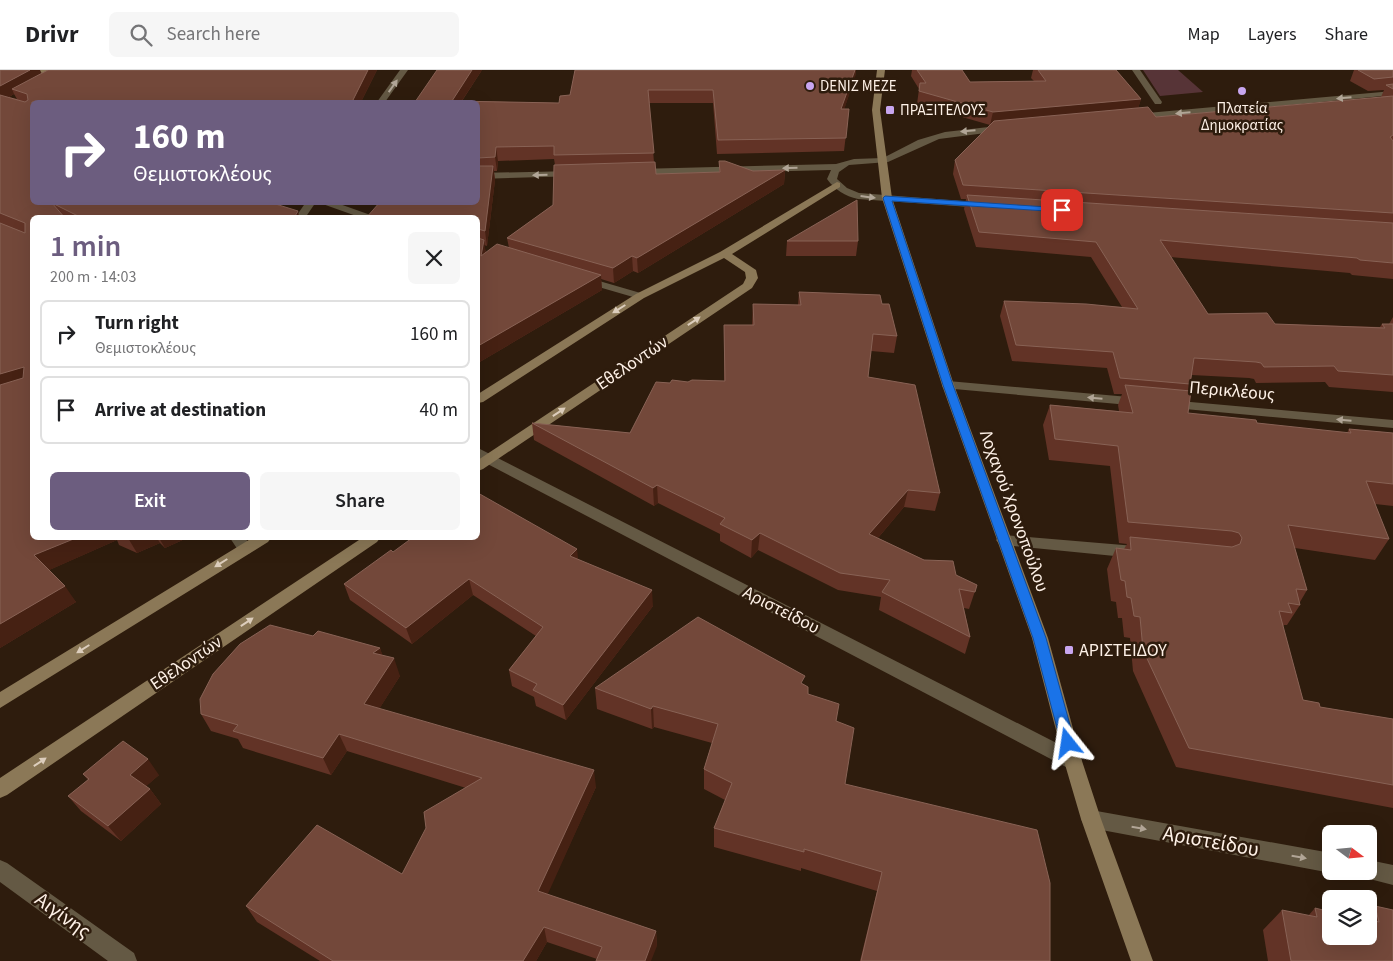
<!DOCTYPE html>
<html lang="en">
<head>
<meta charset="utf-8">
<style>
  body { margin:0; font-family:"Source Sans 3",sans-serif; background:#f6f6f6; color:#202124; height:100vh; display:flex; flex-direction:column; font-size:19px; white-space:nowrap }
  * { box-sizing:border-box; margin:0 }
  p { font-size:16px; color:#757577 }
  .icon { flex:none; width:28px; height:28px; fill:none; stroke:currentColor; stroke-width:2; stroke-linecap:round; stroke-linejoin:round }
  .map { position:relative; flex:1; overflow:hidden }
  .details { position:absolute; left:30px; top:145px; width:450px; height:325px; display:flex; flex-direction:column; background:#fff; border-radius:8px; box-shadow:0 5px 20px #0002 }
  .details>* { flex:none }
  .guide { position:absolute; left:30px; top:30px; width:450px; height:105px; border-radius:8px; box-shadow:0 5px 20px #0002; background:#6c5d7f; color:#fff; overflow:hidden }
  .needle { width:32px; rotate:106deg }
  .buttons { position:absolute; left:1322px; top:755px; display:grid; gap:10px }
  .buttons a { display:grid; place-items:center; width:55px; height:55px; border-radius:8px; background:#fff; box-shadow:0 5px 20px #0002; font-size:25px }
  .pin { position:absolute; display:grid; place-items:center; width:42px; height:42px; color:#fff; margin:-21px; border-radius:10px; box-shadow:0 2px 8px #0006 }
  .me { position:absolute; width:55px; margin:-28px; rotate:345deg; stroke-linejoin:round; filter:drop-shadow(0 0 4px #0008) }
  .turn { display:flex; align-items:center; gap:18px; height:105px; padding:0 20px; font-size:22px }
  .turn .icon { width:65px; height:65px; stroke-width:2.5 }
  .turn b { display:block; font-size:35px; line-height:42px }
  .round { display:grid; place-items:center; flex:none; width:52px; height:52px; border-radius:8px; background:#f6f6f6 }
  .overview { display:flex; align-items:center; justify-content:space-between; height:85px; padding:0 20px }
  h1 { font-size:30px; font-weight:600; line-height:38px; color:#6c5d7f }
  .primary-button { display:flex; gap:10px; margin-top:auto; padding:10px 20px }
  .primary-button a { flex:1; height:58px; border-radius:8px; background:#6c5d7f; color:#fff; font-size:20px; font-weight:600; line-height:58px; text-align:center }
  .primary-button a+a { background:#f6f6f6; color:#202124 }
  ul { padding:0; list-style:none }
  li { display:flex; align-items:center; gap:15px; height:68px; margin:0 10px 8px; padding:0 10px; border:2px solid #e0e0e0; border-radius:8px }
  li div { flex:1 }
  li b { display:block; font-size:19px }
  li em { font-style:normal }
  header { display:flex; align-items:center; gap:30px; box-sizing:border-box; height:70px; padding:0 25px; background:#fff; border-bottom:1px solid #e0e0e0 }
  header strong { font-size:24px }
  nav { display:flex; gap:28px; margin-inline-start:auto; font-size:18px }
  .search { width:350px; height:45px; background:#f6f6f6; display:flex; align-items:center; gap:12px; box-sizing:border-box; padding:0 18px; border-radius:8px; color:#757577; font-size:19px }
  .map>svg:first-child { display:block }
  .green { fill:#573437 }
  .lines { fill:none; stroke-linecap:round; stroke-linejoin:round }
  .lane { fill:#645944; fill-rule:evenodd }
  .street { fill:#645944; fill-rule:evenodd }
  .secondary { fill:#8b7857; fill-rule:evenodd }
  .wall { fill:#623326; fill-rule:evenodd }
  .shaded-wall { fill:#462113 }
  .building { fill:#73483a; stroke:#886255 }
  .oneway { fill:#b1a596 }
  .oneway2 { fill:#dccdbc }
  .route { fill:#1a73e8; stroke:#114b97 }
  .poi-dot { fill:#c8a6ef; stroke:#2e1c0d; stroke-width:2 }
  .labels { text-anchor:middle; dominant-baseline:central; stroke-width:5; stroke-linejoin:round; paint-order:stroke }
  .far-poi-label { font-size:15px; fill:#fef1e7; stroke:#2e1c0d; text-anchor:start }
  .street-label { font-size:18px; fill:#fef1e7; stroke:#2e1c0d }
  .poi-label { font-size:18px; fill:#fef1e7; stroke:#2e1c0d; text-anchor:start }
  .near-street-label { font-size:21px; fill:#fef1e7; stroke:#2e1c0d }
</style>
</head>
<body>
<header>
<strong>Drivr</strong>
<div class="search"><svg class="icon" aria-label="search" viewBox="0 0 24 24"><circle cx="10" cy="10" r="6"/><path d="M15 15l6 6"/></svg>Search here</div>
<nav><a>Map</a><a>Layers</a><a>Share</a></nav>
</header>
<div class="map">
<svg width="1393" height="891" viewBox="0 0 1393 891">
  <rect width="100%" height="100%" fill="#2e1c0d"/>
  <path class="green" d="M 1143,0 L 1178,0 L 1203,22 L 1160,26 Z"/>
  <g class="lines">
    <path class="lane" d="M 1004,465 L 1135,476 L 1141,478 L 1143,482 L 1141,486 L 1135,488 L 1004,475 L 999,474 L 996,470 L 999,466 Z"/>
    <path class="street" d="M 400,0 L 408,0 L 385,32 L 377,32 Z
      M 1132,0 L 1140,0 L 1162,32 L 1161,34 L 1155,34 Z
      M 1393,21 L 1393,25 L 1136,50 L 1132,47 L 1136,44 Z
      M 1006,55 L 1010,58 L 1009,60 L 939,69 L 888,92 L 849,95 L 839,102 L 837,109 L 847,118 L 859,123 L 988,133 L 988,137 L 984,138 L 858,129 C 845,126 835,120 827,109 L 831,100 L 637,105 L 632,102 L 637,99 L 836,94 L 854,89 L 883,88 L 918,70 L 945,62 Z
      M 574,101 L 577,102 L 577,106 L 478,109 L 478,103 Z
      M 306,132 L 316,132 L 305,148 L 295,148 Z
      M 317,132 L 334,132 L 379,148 L 362,148 Z
      M 582,206 L 644,224 L 646,226 L 640,229 L 578,211 L 576,209 L 578,207 Z
      M 948,311 L 1140,328 L 1147,332 L 1140,336 L 943,318 L 942,315 L 943,312 Z
      M 1168,330 L 1393,350 L 1393,358 L 1163,337 L 1161,334 L 1163,331 Z
      M 478,378 L 1080,685 L 1082,691 L 1080,697 L 1073,699 L 1066,697 L 478,389 Z
      M 230,468 L 245,468 L 253,479 L 250,483 L 245,485 L 240,483 Z
      M 1091,740 L 1331,783 L 1331,801 L 1335,801 L 1331,803 L 1091,758 L 1084,755 L 1081,749 L 1084,743 Z
      M 0,790 L 7,793 L 134,883 L 137,891 L 108,891 L 0,812 Z
      M 1369,790 L 1393,795 L 1393,815 L 1362,807 L 1359,801 L 1369,801 Z"/>
    <path class="secondary" d="M 0,0 L 69,0 L 70,1 L 66,3 L 0,3 Z
      M 877,0 L 885,0 L 880,40 L 892,128 L 954,315 L 1048,568 L 1082,691 L 1101,749 L 1153,891 L 1131,891 L 1081,749 L 1064,691 L 1032,568 L 942,315 L 882,128 L 872,40 Z
      M 837,112 L 840,113 L 840,117 L 732,184 L 756,200 L 758,208 L 752,218 L 483,399 L 478,401 L 478,390 L 743,214 L 746,208 L 745,202 L 724,188 L 644,228 L 483,332 L 478,333 L 478,324 L 636,224 L 720,182 Z
      M 252,468 L 271,468 L 268,472 L 0,638 L 0,622 Z
      M 362,468 L 380,468 L 377,472 L 7,725 L 0,728 L 0,708 Z"/>
  </g>
  <path class="wall" d="M 0,0 L 42,3 L 377,0 L 361,32 L 32,32 L 32,132 L 298,141 L 299,148 L 32,148 L 32,468 L 187,468 L 165,478 L 160,473 L 137,483 L 119,475 L 117,470 L 49,500 L 76,532 L 0,578 ZM 14,24 L 17,29 L 9,27 Z
    M 482,0 L 462,31 L 559,33 L 570,25 L 575,0 L 856,0 L 855,7 L 844,39 L 849,39 L 844,81 L 717,84 L 713,33 L 649,33 L 654,92 L 656,104 L 719,102 L 719,91 L 753,101 L 785,100 L 784,114 L 638,203 L 633,201 L 614,213 L 601,209 L 602,220 L 478,293 L 478,32 L 415,32 ZM 554,89 L 555,95 L 553,135 L 507,168 L 509,178 L 486,183 L 484,175 L 487,176 L 495,110 L 494,101 L 497,101 L 498,91 Z
    M 912,0 L 962,0 L 970,12 L 1034,11 L 1031,8 L 1033,0 L 1116,0 L 1141,29 L 1138,38 L 1156,47 L 1381,27 L 1384,20 L 1368,21 L 1350,11 L 1354,0 L 1393,0 L 1393,209 L 1352,205 L 1350,203 L 1170,187 L 1208,244 L 1275,254 L 1380,257 L 1382,254 L 1389,254 L 1393,247 L 1393,322 L 1329,317 L 1325,312 L 1256,313 L 1254,309 L 1249,308 L 1192,305 L 1190,314 L 1188,321 L 1188,343 L 1257,353 L 1347,363 L 1349,359 L 1393,363 L 1393,436 L 1375,434 L 1389,469 L 1375,490 L 1295,478 L 1307,520 L 1300,532 L 1300,535 L 1287,555 L 1284,555 L 1283,557 L 1303,630 L 1320,637 L 1393,649 L 1393,738 L 1176,697 L 1133,601 L 1130,568 L 1124,567 L 1122,548 L 1118,548 L 1116,532 L 1111,531 L 1107,499 L 1116,478 L 1124,479 L 1127,474 L 1119,473 L 1110,396 L 1049,390 L 1043,355 L 1050,335 L 1119,341 L 1118,335 L 1122,324 L 1114,324 L 1107,298 L 1012,291 L 1000,246 L 1004,231 L 1122,237 L 1091,187 L 976,177 L 964,139 L 966,129 L 961,129 L 953,104 L 955,90 L 990,55 L 917,34 L 919,19 L 911,6 Z
    M 787,171 L 858,171 L 856,186 L 786,186 Z
    M 799,222 L 882,234 L 897,266 L 894,283 L 871,281 L 868,307 L 940,423 L 935,441 L 904,437 L 878,468 L 977,515 L 969,539 L 964,538 L 970,567 L 965,584 L 879,540 L 881,527 L 838,520 L 758,480 L 751,488 L 720,471 L 720,464 L 658,433 L 654,436 L 534,370 L 532,353 L 630,363 L 670,313 L 724,311 L 724,255 L 752,255 L 753,234 L 798,235 Z
    M 393,482 L 578,489 L 653,536 L 566,650 L 536,636 L 534,627 L 512,616 L 509,600 L 536,566 L 473,525 L 412,574 L 350,530 L 344,514 Z
    M 313,566 L 380,578 L 382,585 L 400,606 L 379,639 L 596,717 L 547,824 L 656,861 L 657,876 L 597,889 L 547,872 L 536,891 L 320,891 L 257,852 L 246,836 L 402,804 L 466,718 L 347,681 L 331,705 L 243,678 L 238,669 L 211,661 L 201,644 Z
    M 804,614 L 808,624 L 836,651 L 845,714 L 1050,891 L 860,891 L 877,821 L 801,798 L 801,801 L 714,777 L 714,758 L 725,730 L 704,719 L 704,699 L 712,673 L 654,657 L 652,659 L 597,639 L 595,618 Z
    M 83,704 L 159,705 L 146,716 L 150,719 L 161,734 L 121,771 L 81,741 L 68,726 L 88,710 Z
    M 1375,836 L 1393,891 L 1268,891 L 1263,860 L 1282,840 L 1308,846 L 1315,838 L 1369,866 L 1369,842 Z"/>
  <path class="shaded-wall" d="M 30,0 L 40,0 L 44,8 L 12,19 L 14,24 L 0,32 L 0,16 Z
    M 368,0 L 377,0 L 361,32 L 352,32 Z
    M 472,0 L 482,0 L 461,32 L 452,31 Z
    M 855,0 L 856,0 L 855,7 L 840,52 L 841,39 Z
    M 1141,29 L 1137,42 L 990,55 L 993,42 Z
    M 496,77 L 498,91 L 497,101 L 495,87 Z
    M 493,96 L 495,110 L 487,176 L 485,161 Z
    M 785,100 L 784,114 L 638,203 L 637,188 Z
    M 298,141 L 299,148 L 294,148 Z
    M 484,170 L 486,185 L 481,186 Z
    M 632,186 L 633,201 L 614,213 L 613,198 Z
    M 601,205 L 602,220 L 478,293 L 478,276 Z
    M 24,297 L 32,311 L 0,323 L 0,304 Z
    M 657,415 L 658,433 L 654,436 L 653,418 Z
    M 908,420 L 904,437 L 866,482 L 869,464 Z
    M 760,463 L 758,480 L 751,488 L 752,470 Z
    M 76,468 L 115,468 L 117,470 L 45,502 L 34,485 Z
    M 128,468 L 157,468 L 160,473 L 137,483 Z
    M 159,468 L 187,468 L 165,478 Z
    M 577,479 L 579,496 L 570,486 Z
    M 469,509 L 473,525 L 412,574 L 406,558 Z
    M 65,516 L 76,532 L 0,578 L 0,554 Z
    M 652,520 L 653,536 L 566,650 L 563,635 Z
    M 380,578 L 386,595 L 373,583 Z
    M 394,588 L 400,606 L 371,652 L 364,634 Z
    M 653,636 L 654,657 L 652,659 L 651,639 Z
    M 339,664 L 347,681 L 331,705 L 323,688 Z
    M 148,689 L 159,705 L 142,720 L 130,705 Z
    M 594,700 L 596,717 L 542,837 L 538,821 Z
    M 150,719 L 161,734 L 121,771 L 108,756 Z
    M 544,857 L 547,872 L 536,891 L 523,891 Z
    M 656,861 L 657,876 L 651,891 L 645,891 Z"/>
  <path class="building" d="M 0,0 L 30,0 L 0,16 Z
    M 48,0 L 368,0 L 352,32 L 32,32 L 32,132 L 269,132 L 298,141 L 294,148 L 82,148 L 52,133 L 65,148 L 32,148 L 32,468 L 76,468 L 34,485 L 65,516 L 0,554 L 0,315 L 23,308 L 24,297 L 0,304 L 0,153 L 25,163 L 25,153 L 0,143 L 0,25 L 25,32 L 28,30 L 27,24 L 12,19 Z
    M 437,0 L 472,0 L 452,31 L 559,33 L 560,26 L 570,25 L 575,0 L 855,0 L 841,39 L 849,39 L 846,68 L 718,70 L 713,20 L 648,20 L 654,83 L 554,85 L 554,76 L 496,77 L 495,87 L 478,88 L 478,32 L 415,32 Z
    M 917,0 L 962,0 L 970,12 L 1046,11 L 1038,0 L 1116,0 L 1141,29 L 993,42 L 919,21 L 920,13 L 926,13 Z
    M 1358,0 L 1393,0 L 1393,7 L 1374,9 Z
    M 1393,14 L 1393,19 L 1386,15 Z
    M 1393,26 L 1393,65 L 1390,67 L 1393,71 L 1393,143 L 963,115 L 955,90 L 994,51 L 1148,37 L 1156,47 Z
    M 719,91 L 725,91 L 753,101 L 785,100 L 637,188 L 632,186 L 613,198 L 507,168 L 553,135 L 554,95 L 655,92 L 656,104 L 720,102 Z
    M 478,96 L 493,96 L 485,161 L 478,159 L 478,148 L 366,148 L 380,132 L 478,132 Z
    M 967,125 L 1393,153 L 1393,193 L 1360,190 L 1357,188 L 1160,170 L 1208,244 L 1267,243 L 1275,254 L 1385,258 L 1382,254 L 1393,254 L 1393,305 L 1338,301 L 1334,296 L 1264,297 L 1261,293 L 1256,292 L 1194,288 L 1190,314 L 1120,308 L 1113,282 L 1016,275 L 1004,231 L 1086,234 L 1138,239 L 1096,172 L 979,162 Z
    M 857,130 L 858,171 L 787,171 Z
    M 478,168 L 484,170 L 481,186 L 497,174 L 601,205 L 478,276 Z
    M 799,222 L 880,225 L 882,234 L 889,234 L 897,266 L 873,264 L 868,307 L 915,315 L 940,423 L 908,420 L 869,464 L 924,490 L 953,491 L 956,505 L 977,515 L 975,522 L 959,519 L 970,567 L 882,522 L 890,510 L 840,503 L 760,463 L 752,470 L 720,454 L 725,448 L 657,415 L 653,418 L 532,353 L 630,363 L 656,312 L 670,313 L 672,310 L 688,312 L 692,310 L 725,311 L 724,255 L 754,255 L 753,234 L 801,235 Z
    M 1125,315 L 1191,321 L 1188,343 L 1256,350 L 1257,353 L 1351,363 L 1349,359 L 1393,363 L 1393,414 L 1366,411 L 1389,469 L 1288,455 L 1307,520 L 1296,519 L 1300,535 L 1288,533 L 1292,543 L 1279,541 L 1303,630 L 1319,633 L 1320,637 L 1393,649 L 1393,715 L 1189,678 L 1143,580 L 1140,547 L 1134,546 L 1131,528 L 1127,527 L 1125,511 L 1121,510 L 1116,478 L 1131,480 L 1130,467 L 1232,477 L 1240,474 L 1242,468 L 1239,463 L 1232,461 L 1128,452 L 1118,376 L 1055,369 L 1050,335 L 1133,343 Z
    M 478,423 L 577,479 L 570,486 L 652,520 L 563,635 L 533,620 L 537,614 L 509,600 L 543,557 L 469,509 L 406,558 L 344,514 L 391,480 L 393,482 L 412,468 L 478,468 Z
    M 698,547 L 805,606 L 801,613 L 808,617 L 808,624 L 839,634 L 836,651 L 854,658 L 845,714 L 1037,760 L 1050,813 L 1050,891 L 861,891 L 882,802 L 804,779 L 804,782 L 714,758 L 732,713 L 704,699 L 718,654 L 653,636 L 651,639 L 595,618 Z
    M 270,555 L 313,566 L 318,561 L 380,578 L 373,583 L 394,588 L 364,634 L 594,700 L 538,821 L 656,861 L 645,891 L 596,891 L 602,877 L 544,857 L 523,891 L 333,891 L 246,836 L 317,755 L 402,804 L 426,758 L 424,742 L 482,708 L 339,664 L 323,688 L 233,661 L 238,655 L 201,644 L 200,629 L 213,604 L 240,574 Z
    M 123,671 L 148,689 L 130,705 L 150,719 L 108,756 L 68,726 L 89,709 L 83,704 Z
    M 1375,836 L 1393,840 L 1393,891 L 1291,891 L 1282,840 L 1317,847 L 1315,838 L 1331,842 L 1331,866 L 1369,866 L 1369,849 L 1379,852 Z"/>
  <defs><path id="oneway-solid" d="M-6-.8H1V-3.2L6.5 0L1 3.2V.8H-6Z" transform="scale(1.25)"/></defs>
  <g class="oneway">
    <use href="#oneway-solid" transform="translate(393 16) rotate(-55)"/>
    <use href="#oneway-solid" transform="translate(1344 28) rotate(175)"/>
    <use href="#oneway-solid" transform="translate(1183 43) rotate(175)"/>
    <use href="#oneway-solid" transform="translate(968 61) rotate(175)"/>
    <use href="#oneway-solid" transform="translate(790 98) rotate(179)"/>
    <use href="#oneway-solid" transform="translate(540 105) rotate(179)"/>
    <use href="#oneway-solid" transform="translate(868 127) rotate(7)"/>
    <use href="#oneway-solid" transform="translate(1095 328) rotate(-175)"/>
    <use href="#oneway-solid" transform="translate(1344 350) rotate(-175)"/>
    <use href="#oneway-solid" transform="translate(1139 758) rotate(10)"/>
    <use href="#oneway-solid" transform="translate(1299 787) rotate(10)"/>
  </g>
  <g class="oneway2">
    <use href="#oneway-solid" transform="translate(619 239) rotate(148)"/>
    <use href="#oneway-solid" transform="translate(694 251) rotate(-34)"/>
    <use href="#oneway-solid" transform="translate(559 342) rotate(-34)"/>
    <use href="#oneway-solid" transform="translate(221 493) rotate(148)"/>
    <use href="#oneway-solid" transform="translate(247 552) rotate(-34)"/>
    <use href="#oneway-solid" transform="translate(83 579) rotate(148)"/>
    <use href="#oneway-solid" transform="translate(40 692) rotate(-34)"/>
  </g>
  <path class="route" d="M 885,126 L 1062,138 L 1066,140 L 1062,142 L 892,131 L 953,315 L 1046,568 L 1075,673 L 1073,677 L 1068,679 L 1063,677 L 1061,673 L 1033,568 L 943,315 L 883,128 Z"/>
  <g class="poi-dot">
    <circle cx="810" cy="16" r="5"/>
    <circle cx="1242" cy="21" r="5"/>
    <rect x="885" y="35" width="10" height="10" rx="2.5"/>
    <rect x="1064" y="575" width="10" height="10" rx="2.5"/>
  </g>
  <g class="labels">
    <g class="far-poi-label">
      <text x="820" y="16">DENIZ MEZE</text>
      <text x="1242" y="38" text-anchor="middle">Πλατεία<tspan x="1242" dy="17">Δημοκρατίας</tspan></text>
      <text x="900" y="40">ΠΡΑΞΙΤΕΛΟΥΣ</text>
    </g>
    <g class="street-label">
      <text transform="translate(632 293) rotate(-34)">Εθελοντών</text>
      <text transform="translate(1232 321) rotate(5)">Περικλέους</text>
      <text transform="translate(1014 441) rotate(70)">Λοχαγού Χρονοπούλου</text>
      <text transform="translate(781 540) rotate(27)">Αριστείδου</text>
      <text transform="translate(186 593) rotate(-34)">Εθελοντών</text>
    </g>
    <g class="poi-label">
      <text x="1079" y="580">ΑΡΙΣΤΕΙΔΟΥ</text>
    </g>
    <g class="near-street-label">
      <text transform="translate(1211 771) rotate(10)">Αριστείδου</text>
      <text transform="translate(63 845) rotate(36)">Αιγίνης</text>
    </g>
  </g>
</svg>
<div class="buttons">
<a><svg class="needle" viewBox="-14 -14 28 28"><path d="M0-13l5 13h-10z" fill="#e53935"/><path d="M0 13l5-13h-10z" fill="#757577"/></svg></a>
<a><svg class="icon" aria-label="layers" viewBox="0 0 24 24"><path d="M12 4l9 5-9 5-9-5zM3 14l9 5 9-5"/></svg></a>
</div>
<div class="pin" style="left:1062px;top:140px;background:#d93025"><svg class="icon" aria-label="arrive" viewBox="0 0 24 24"><path d="M6 21V4h12l-3 4 3 4H6"/></svg></div>
<svg class="me" style="left:1068px;top:673px" viewBox="-20 -20 40 40"><path d="M0-17L14 15 0 8-14 15z" fill="#1a73e8" stroke="#fff" stroke-width="4"/></svg>
<div class="guide">
<div class="turn"><svg class="icon" aria-label="right" viewBox="0 0 24 24"><path d="M7 20v-9h11M14 6l5 5-5 5"/></svg><div><b>160 m</b>Θεμιστοκλέους</div></div>
</div>
<section class="details">
<div class="overview"><div><h1>1 min</h1><p>200 m · 14:03</p></div><a class="round"><svg class="icon" aria-label="close" viewBox="0 0 24 24"><path d="M6 6l12 12M18 6L6 18"/></svg></a></div>
<ul>
<li><svg class="icon" aria-label="right" viewBox="0 0 24 24"><path d="M7 20v-9h11M14 6l5 5-5 5"/></svg><div><b>Turn right</b><p>Θεμιστοκλέους</p></div><em>160 m</em></li>
<li><svg class="icon" aria-label="arrive" viewBox="0 0 24 24"><path d="M6 21V4h12l-3 4 3 4H6"/></svg><div><b>Arrive at destination</b></div><em>40 m</em></li>
</ul>
<div class="primary-button"><a>Exit</a><a>Share</a></div>
</section>
</div>
</body>
</html>
